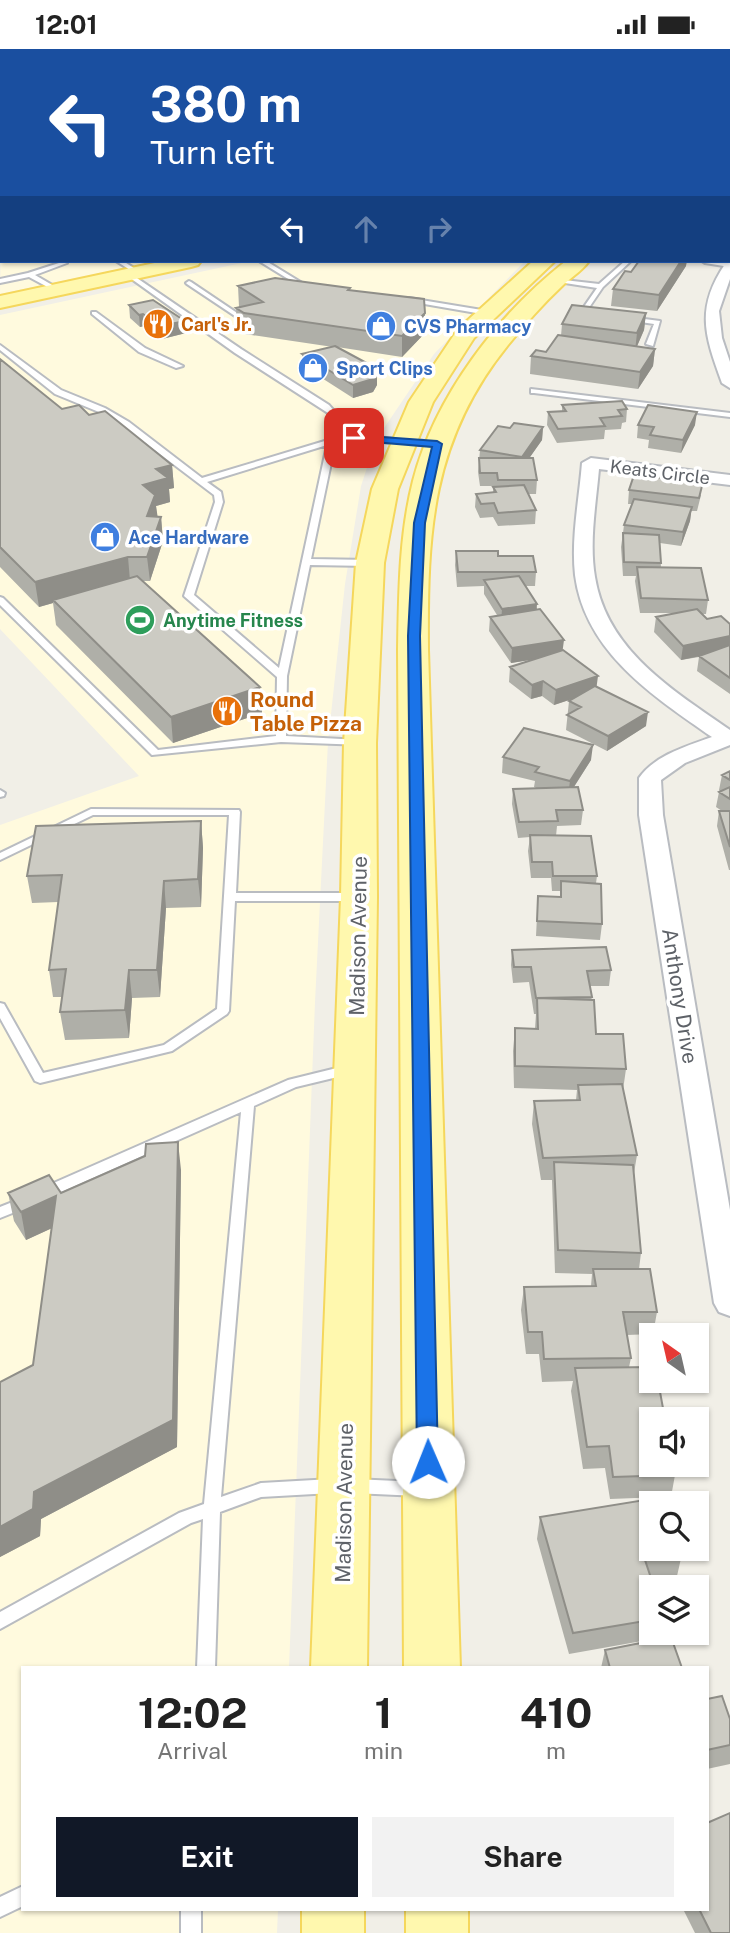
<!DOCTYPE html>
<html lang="en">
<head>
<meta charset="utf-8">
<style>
  body { margin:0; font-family:"Public Sans",sans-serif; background:#f2f2f2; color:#222; height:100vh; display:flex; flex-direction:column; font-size:26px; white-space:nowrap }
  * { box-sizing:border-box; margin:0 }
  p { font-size:23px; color:#767676 }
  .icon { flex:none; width:38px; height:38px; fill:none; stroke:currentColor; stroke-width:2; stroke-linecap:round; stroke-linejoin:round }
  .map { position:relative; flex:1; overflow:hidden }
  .panel { position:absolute; left:21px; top:1617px; width:688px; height:245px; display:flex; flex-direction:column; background:#fff; border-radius:0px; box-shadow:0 2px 5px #0004 }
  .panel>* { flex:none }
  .guide { position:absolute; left:0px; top:0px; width:732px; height:214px; box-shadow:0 2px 5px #0004; background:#1a4fa0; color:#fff; overflow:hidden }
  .needle { width:46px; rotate:326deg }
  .controls { position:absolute; left:639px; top:1274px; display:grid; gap:14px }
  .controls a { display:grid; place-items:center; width:70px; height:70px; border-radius:0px; background:#fff; box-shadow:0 2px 5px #0004; font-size:35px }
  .pin { position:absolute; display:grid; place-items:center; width:60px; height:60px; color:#fff; margin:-30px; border-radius:14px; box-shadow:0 4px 10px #0006 }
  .me { position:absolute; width:77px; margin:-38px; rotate:359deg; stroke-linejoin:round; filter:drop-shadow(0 0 5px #0008) }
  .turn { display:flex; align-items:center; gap:24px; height:147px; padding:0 35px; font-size:32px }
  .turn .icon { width:91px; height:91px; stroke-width:2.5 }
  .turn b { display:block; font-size:49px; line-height:60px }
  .lanes { display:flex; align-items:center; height:66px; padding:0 35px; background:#0003; justify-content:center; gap:35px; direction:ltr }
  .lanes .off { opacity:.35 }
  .eta { display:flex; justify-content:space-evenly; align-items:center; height:119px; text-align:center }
  .eta b { font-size:42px; font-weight:700; line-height:49px }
  .button { display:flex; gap:14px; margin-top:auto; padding:14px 35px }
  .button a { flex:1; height:80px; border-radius:0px; background:#111827; color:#fff; font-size:28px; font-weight:700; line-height:80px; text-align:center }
  .button a+a { background:#f2f2f2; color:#222 }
  .status { display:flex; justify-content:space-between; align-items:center; height:49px; padding:0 35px; background:#fff; direction:ltr }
  .status svg { height:19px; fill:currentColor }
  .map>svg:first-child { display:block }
  .commercial { fill:#fffade }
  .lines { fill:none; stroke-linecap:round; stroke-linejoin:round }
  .stream { stroke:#a9d3ff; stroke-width:4.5 }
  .service-casing { stroke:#b9bcc1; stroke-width:4 }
  .minor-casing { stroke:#b9bcc1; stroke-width:4 }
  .primary-casing { stroke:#f5d75c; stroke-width:4 }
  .service { fill:#fff; fill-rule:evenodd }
  .minor { fill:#fff; fill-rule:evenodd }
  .primary { fill:#fff8ae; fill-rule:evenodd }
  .wall { fill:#afafa8 }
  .shaded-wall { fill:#8f8e88 }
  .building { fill:#cccbc3; stroke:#8f8e88; stroke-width:2 }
  .route { fill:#1a73e8; stroke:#114b97; stroke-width:2 }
  .labels { text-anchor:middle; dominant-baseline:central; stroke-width:7; stroke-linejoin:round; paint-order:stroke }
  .far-food-label { font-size:18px; font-weight:bold; fill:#c56008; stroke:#fff; text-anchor:start }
  .far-shop-label { font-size:18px; font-weight:bold; fill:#366cbe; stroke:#fff; text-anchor:start }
  .far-street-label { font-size:18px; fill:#5e6268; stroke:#fff }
  .far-leisure-label { font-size:18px; font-weight:bold; fill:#27864d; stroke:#fff; text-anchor:start }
  .food-label { font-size:21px; font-weight:bold; fill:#c56008; stroke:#fff; text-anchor:start }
  .street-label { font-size:21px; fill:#5e6268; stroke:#fff }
</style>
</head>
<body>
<div class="status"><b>12:01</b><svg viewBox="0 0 49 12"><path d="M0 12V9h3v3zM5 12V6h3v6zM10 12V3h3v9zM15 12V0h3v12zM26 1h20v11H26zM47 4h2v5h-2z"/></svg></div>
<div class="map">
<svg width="730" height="1884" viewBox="0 0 730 1884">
  <rect width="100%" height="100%" fill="#f1efe7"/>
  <path class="commercial" d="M 2,126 L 2,212 L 157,212 L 0,245 Z
    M 251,212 L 525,212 L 434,305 L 376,391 L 361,437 L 345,535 L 328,693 L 315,953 L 289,1619 L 23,1619 L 23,1860 L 278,1860 L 277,1884 L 0,1884 L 0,776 L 139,727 L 0,580 L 0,266 Z"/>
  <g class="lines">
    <path class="stream" d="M 0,2 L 5,0"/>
    <g class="service-casing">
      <path id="service" d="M 0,134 L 2,135 L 2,139 L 0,138 Z
        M 0,167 L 2,168 L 2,173 L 0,172 Z
        M 57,212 L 65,212 L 67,214 L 35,226 L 59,240 L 59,242 L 55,242 L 29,228 L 0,234 L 0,230 L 28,224 L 59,214 Z
        M 116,212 L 123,212 L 140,223 L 135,224 Z
        M 259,212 L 266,212 L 302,234 L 314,238 L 311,240 L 298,236 Z
        M 625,212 L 631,212 L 603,238 L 586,263 L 592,265 L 592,267 L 579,265 L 597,239 L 552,232 L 555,230 L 599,235 Z
        M 702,212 L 730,214 L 730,218 L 705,214 Z
        M 128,223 L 241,300 L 329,356 L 336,364 L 336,385 L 437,393 L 441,395 L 437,397 L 336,390 L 311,510 L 370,511 L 374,514 L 370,517 L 310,516 L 287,627 L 286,687 L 360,691 L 365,694 L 364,696 L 281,693 L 152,706 L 0,556 L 0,548 L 3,549 L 158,701 L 276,687 L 277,628 L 184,547 L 215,453 L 214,446 L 123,377 L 99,363 L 55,345 L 0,301 L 0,296 L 61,341 L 105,359 L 129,373 L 202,429 L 328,391 L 328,364 L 235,304 L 126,226 L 126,224 ZM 327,396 L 279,619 L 194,546 L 223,453 L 221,443 L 207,433 Z
        M 189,232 L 191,233 L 246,270 L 241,271 L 187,235 L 186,234 Z
        M 409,249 L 488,262 L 491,264 L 488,266 L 407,252 L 407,250 Z
        M 92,263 L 96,263 L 145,299 L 183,317 L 176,319 L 139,303 L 92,265 Z
        M 629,268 L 660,272 L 653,297 L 646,295 L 654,275 L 627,271 L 627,269 Z
        M 531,340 L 730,364 L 730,368 L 534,344 L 531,344 Z
        M 0,741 L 5,744 L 4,747 L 0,748 Z
        M 91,760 L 239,761 L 240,763 L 236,844 L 356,844 L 362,848 L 356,852 L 235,852 L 229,962 L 227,965 L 172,1002 L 40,1034 L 35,1032 L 0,969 L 0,954 L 4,955 L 43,1024 L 164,996 L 217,960 L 229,766 L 93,766 L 0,811 L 0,804 Z
        M 349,1016 L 354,1018 L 355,1021 L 354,1024 L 296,1038 L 254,1057 L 221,1448 L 261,1434 L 332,1430 L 338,1432 L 340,1437 L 338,1442 L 332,1444 L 261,1448 L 220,1463 L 215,1619 L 197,1619 L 203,1470 L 191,1474 L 0,1580 L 0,1563 L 179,1464 L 204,1455 L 241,1063 L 50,1148 L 45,1149 L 40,1148 L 38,1144 L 40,1140 L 288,1031 Z
        M 25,1148 L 30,1149 L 32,1153 L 30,1157 L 0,1169 L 0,1158 Z
        M 353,1430 L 419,1433 L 425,1435 L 427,1440 L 425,1445 L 419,1447 L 353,1444 L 347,1442 L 345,1437 L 347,1432 Z
        M 23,1837 L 23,1857 L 0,1868 L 0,1848 Z
        M 181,1860 L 201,1860 L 201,1884 L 181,1884 Z"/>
    </g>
    <g class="minor-casing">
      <path id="minor" d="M 730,214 L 730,230 L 719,262 L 722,289 L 730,313 L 730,339 L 722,334 C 705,287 695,260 725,215 Z
        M 591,409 L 730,426 L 730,436 L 599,420 C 596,455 589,493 595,528 C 607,602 673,641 730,681 L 730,696 L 685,714 L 661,731 L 663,766 L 730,1161 L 730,1267 L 719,1263 L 714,1254 L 639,766 L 639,729 C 655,706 687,697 712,688 C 653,647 585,603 575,526 C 571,489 579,451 582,414 Z"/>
    </g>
    <g class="primary-casing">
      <path id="primary" d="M 164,212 L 201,212 L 198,216 L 191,218 L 0,259 L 0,247 Z
        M 533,212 L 555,212 L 474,289 L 433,353 L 398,440 L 384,514 L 376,694 L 377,848 L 367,1619 L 311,1619 L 341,848 L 344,694 L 356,514 L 372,440 L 409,353 L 458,280 Z
        M 566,212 L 589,212 C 582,222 570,229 562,237 C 543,255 525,275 508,296 C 431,391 427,484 428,601 L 460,1619 L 404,1619 L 398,601 C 399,545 399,487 413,432 C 435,347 498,265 566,212 Z
        M 302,1860 L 364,1860 L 364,1884 L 302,1884 Z
        M 406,1860 L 468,1860 L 468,1884 L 406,1884 Z"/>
    </g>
    <use href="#service" class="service"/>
    <use href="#minor" class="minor"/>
    <use href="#primary" class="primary"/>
  </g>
  <path class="wall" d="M 413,0 L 454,0 L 454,2 L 414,2 Z
    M 686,217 L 657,262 L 611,257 L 613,240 L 631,223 Z
    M 238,237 L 350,239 L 350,241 L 424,285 L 402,308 L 337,298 L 377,323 L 377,336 L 373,343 L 353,349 L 303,317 L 302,305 L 333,298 L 245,285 L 237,280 L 236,259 L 239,258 Z
    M 129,256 L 185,272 L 186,284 L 162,290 L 144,277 L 140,278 L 130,269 Z
    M 646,264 L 644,281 L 637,297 L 655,300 L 653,317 L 638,340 L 530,325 L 531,307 L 546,303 L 561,287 L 562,275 Z
    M 0,310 L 62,360 L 89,366 L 172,416 L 174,439 L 169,440 L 170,453 L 156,457 L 157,468 L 161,468 L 163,492 L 150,532 L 143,532 L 260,638 L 262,664 L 173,694 L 56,576 L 53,554 L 39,558 L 0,518 Z
    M 562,356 L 627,360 L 626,373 L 622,374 L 621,380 L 605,381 L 604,390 L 557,394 L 547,376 L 548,363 L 562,362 Z
    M 638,376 L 695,376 L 681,404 L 648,399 L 649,391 L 637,389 Z
    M 543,378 L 542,391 L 529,409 L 537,431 L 536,445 L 528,445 L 536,461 L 535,475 L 498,477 L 493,468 L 480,469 L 475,458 L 476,445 L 493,443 L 493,438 L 496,437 L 480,437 L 478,423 L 480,401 L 510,379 Z
    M 629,441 L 701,446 L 697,462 L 691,462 L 690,472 L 681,497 L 660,494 L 661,519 L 708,551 L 706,565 L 702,565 L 707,570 L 730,575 L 730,645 L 697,622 L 699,608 L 681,611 L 654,583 L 656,568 L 676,564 L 640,564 L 635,532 L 636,527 L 623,527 L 621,498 L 623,484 L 624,476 L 632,455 L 628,455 Z
    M 456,502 L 498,507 L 536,523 L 535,537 L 526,537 L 537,560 L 563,601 L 597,638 L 646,677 L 607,702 L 566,681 L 569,652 L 572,650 L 554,656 L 542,647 L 531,650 L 509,633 L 510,618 L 535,610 L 511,614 L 489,582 L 490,568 L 497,566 L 484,545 L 484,537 L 457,538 L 455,516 Z
    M 503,708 L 591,711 L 574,738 L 583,761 L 581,776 L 557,777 L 556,787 L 597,827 L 596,834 L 602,875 L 600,891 L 536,887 L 538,847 L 560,848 L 560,842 L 552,842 L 551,829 L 531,829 L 528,802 L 530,788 L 518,789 L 512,755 L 513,740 L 536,739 L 534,738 L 535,732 L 502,724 Z
    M 730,722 L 730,821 L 729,821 L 717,777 L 719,762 L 722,762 L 716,758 L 719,743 L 720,742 L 719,741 L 722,726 Z
    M 201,772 L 203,799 L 201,858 L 166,859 L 160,948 L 132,949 L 129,989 L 65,991 L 60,963 L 62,948 L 53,948 L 49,921 L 58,853 L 32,854 L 27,827 Z
    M 512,901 L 611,921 L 609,937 L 590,937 L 596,985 L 626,1020 L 623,1041 L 637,1106 L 634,1124 L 641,1204 L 639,1220 L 657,1263 L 653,1285 L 627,1286 L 631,1309 L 629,1318 L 675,1426 L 671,1448 L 663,1448 L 682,1505 L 677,1527 L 652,1531 L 651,1584 L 660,1584 L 659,1589 L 569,1605 L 537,1490 L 540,1468 L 662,1448 L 610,1450 L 605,1419 L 583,1420 L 571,1342 L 573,1332 L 542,1333 L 539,1305 L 526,1305 L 521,1261 L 524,1238 L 591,1237 L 592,1225 L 555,1224 L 552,1131 L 541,1131 L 532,1075 L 534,1052 L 576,1051 L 577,1041 L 514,1039 L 513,1002 L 515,979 L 535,980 L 536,965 L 534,965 L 529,933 L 513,934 L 511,916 Z
    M 181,1121 L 177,1398 L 41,1470 L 40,1487 L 0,1508 L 0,1333 L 33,1316 L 52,1179 L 26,1191 L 14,1172 L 8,1144 L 61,1144 Z
    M 605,1601 L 682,1619 L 601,1619 Z
    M 707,1650 L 730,1670 L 730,1715 L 707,1720 Z
    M 683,1860 L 707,1860 L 730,1884 L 695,1884 Z"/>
  <path class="shaded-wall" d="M 369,0 L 396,0 L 396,2 L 369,2 Z
    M 681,212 L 687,212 L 686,217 L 657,262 L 659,246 Z
    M 425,264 L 424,285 L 402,308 L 402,287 Z
    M 646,264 L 644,281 L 635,302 L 637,284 Z
    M 143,265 L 144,277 L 140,278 L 139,266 Z
    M 185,272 L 186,284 L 162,290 L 161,277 Z
    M 655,300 L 653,317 L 638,340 L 640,323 Z
    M 374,318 L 374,329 L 377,323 L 377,336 L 373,343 L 353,349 L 353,336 L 370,319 Z
    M 697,363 L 695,376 L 681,404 L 683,391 Z
    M 543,378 L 542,391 L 521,421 L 522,408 Z
    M 172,416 L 174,439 L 169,440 L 170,453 L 156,457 L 158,470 L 149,491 L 143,436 L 156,420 Z
    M 692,458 L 690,472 L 681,497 L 683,483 Z
    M 161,468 L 163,492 L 150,532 L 147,508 Z
    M 128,508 L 130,532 L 53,551 L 53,554 L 39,558 L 35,533 Z
    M 537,555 L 536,570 L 501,574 L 502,560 Z
    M 730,587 L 730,601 L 681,611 L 683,597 Z
    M 564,591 L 562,606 L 511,614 L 512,599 Z
    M 598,627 L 596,642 L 554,656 L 556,641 Z
    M 543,632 L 542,647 L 531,650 L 532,636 Z
    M 260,638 L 262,664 L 173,694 L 171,668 Z
    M 648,663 L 646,677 L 607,702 L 608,687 Z
    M 593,696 L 591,711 L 568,747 L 570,732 Z
    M 201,772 L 203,799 L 201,858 L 198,830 Z
    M 164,832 L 166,859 L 160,948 L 157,921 Z
    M 129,921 L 132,949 L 129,989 L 125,961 Z
    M 178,1093 L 181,1121 L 177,1398 L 41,1470 L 40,1487 L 0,1508 L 0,1478 L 34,1443 Z
    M 56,1147 L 61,1175 L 26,1191 L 21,1163 Z"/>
  <path class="building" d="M 469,0 L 502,0 L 501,2 L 468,2 Z
    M 510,0 L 545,0 L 544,2 L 509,2 Z
    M 551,0 L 566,0 L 588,1 L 550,2 Z
    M 597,0 L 631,0 L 631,2 L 597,2 Z
    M 639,212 L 681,212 L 659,246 L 613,240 L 625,222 L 631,223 Z
    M 275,229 L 350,239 L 348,241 L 424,250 L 425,264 L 402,287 L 244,264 L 236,259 L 263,253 L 238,237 Z
    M 153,251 L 185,272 L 161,277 L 143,265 L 139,266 L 129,256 Z
    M 572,256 L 646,264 L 637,284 L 562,275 Z
    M 558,286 L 655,300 L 640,323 L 531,307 L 536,301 L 546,303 Z
    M 335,297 L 374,318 L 370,319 L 377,323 L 373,330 L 353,336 L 302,305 Z
    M 0,310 L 62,360 L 79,356 L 89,366 L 105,362 L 172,416 L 156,420 L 168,429 L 143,436 L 155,446 L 147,467 L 161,468 L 147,508 L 128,508 L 35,533 L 0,498 Z
    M 622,352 L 627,360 L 618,361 L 622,367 L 600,369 L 605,377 L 558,380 L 548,363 L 566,362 L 562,356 Z
    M 648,356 L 697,363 L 683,391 L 650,386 L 654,378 L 638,376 Z
    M 514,374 L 543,378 L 522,408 L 480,401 L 498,377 L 510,379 Z
    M 479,409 L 533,409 L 537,431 L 498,431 L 497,424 L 480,424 Z
    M 634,426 L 703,433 L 699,449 L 629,441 Z
    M 524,436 L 536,461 L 498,464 L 494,454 L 481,455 L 476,445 L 496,443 L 493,438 Z
    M 634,450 L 692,458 L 683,483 L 624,476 Z
    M 623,484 L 659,486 L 661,514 L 624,513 Z
    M 456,502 L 498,502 L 498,507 L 533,507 L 536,523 L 458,523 Z
    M 637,518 L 701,519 L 708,551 L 641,549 Z
    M 137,527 L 260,638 L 171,668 L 53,551 Z
    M 519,527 L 537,555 L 502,560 L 484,531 Z
    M 540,560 L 564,591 L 512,599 L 490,568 Z
    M 697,560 L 707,570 L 721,567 L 730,575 L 730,587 L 683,597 L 656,568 Z
    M 730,596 L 730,629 L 699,607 Z
    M 563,601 L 598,627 L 556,641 L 543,632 L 532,636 L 510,618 Z
    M 595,637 L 648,663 L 608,687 L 567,666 L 581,658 L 569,652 Z
    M 524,679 L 593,696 L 570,732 L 535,723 L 539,718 L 503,708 Z
    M 730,722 L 730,731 L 722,726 Z
    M 578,738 L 583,761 L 556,761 L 558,772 L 519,773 L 513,740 Z
    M 730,738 L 730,750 L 719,743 Z
    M 719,762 L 730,762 L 730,798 Z
    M 201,772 L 198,830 L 164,832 L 157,921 L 129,921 L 125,961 L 60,963 L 66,920 L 49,921 L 62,826 L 27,827 L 36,777 Z
    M 530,786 L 591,787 L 597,827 L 553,827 L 552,813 L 532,813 Z
    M 561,832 L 601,835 L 602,875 L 537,872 L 538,847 L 561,848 Z
    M 606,898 L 611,921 L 587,922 L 592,948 L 536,949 L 531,918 L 514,918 L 512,901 Z
    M 537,949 L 594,951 L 596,985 L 623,985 L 626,1020 L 515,1017 L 515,979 L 538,980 Z
    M 622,1035 L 637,1106 L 543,1109 L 534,1052 L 580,1051 L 578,1036 Z
    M 178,1093 L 173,1371 L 34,1443 L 33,1460 L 0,1478 L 0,1333 L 33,1316 L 56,1147 L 21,1163 L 8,1144 L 49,1126 L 61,1144 L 145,1107 L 146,1095 Z
    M 554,1113 L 633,1116 L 641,1204 L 558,1201 Z
    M 593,1220 L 650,1220 L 657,1263 L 623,1263 L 631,1309 L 544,1310 L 542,1283 L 528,1283 L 524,1238 L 596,1237 Z
    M 651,1318 L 651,1332 L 658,1332 L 665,1370 L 651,1370 L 651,1416 L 673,1416 L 675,1426 L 613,1428 L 609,1397 L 587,1398 L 575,1319 Z
    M 663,1448 L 665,1454 L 651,1454 L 651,1500 L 680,1500 L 682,1505 L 645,1511 L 654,1538 L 651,1538 L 651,1571 L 573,1584 L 540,1468 Z
    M 671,1588 L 682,1619 L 610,1619 L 605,1601 Z
    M 722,1647 L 730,1670 L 730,1696 L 707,1701 L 707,1650 Z
    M 730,1764 L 730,1884 L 711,1884 L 699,1860 L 707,1860 L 707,1774 Z"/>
  <path class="route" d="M 354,386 L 437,392 L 442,395 L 425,474 L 420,587 L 438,1413 L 435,1419 L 428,1422 L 420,1419 L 417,1413 L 408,587 L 414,474 L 432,398 L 350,391 L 349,389 Z"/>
  <defs>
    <g id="restaurant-disc" transform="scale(1.575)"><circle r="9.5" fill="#e8710a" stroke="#fff"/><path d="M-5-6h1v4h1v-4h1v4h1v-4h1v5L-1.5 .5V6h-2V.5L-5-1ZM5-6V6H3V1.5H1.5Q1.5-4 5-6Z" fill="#fff"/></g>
    <g id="shop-disc" transform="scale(1.575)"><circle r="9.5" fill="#3f7fe0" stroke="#fff"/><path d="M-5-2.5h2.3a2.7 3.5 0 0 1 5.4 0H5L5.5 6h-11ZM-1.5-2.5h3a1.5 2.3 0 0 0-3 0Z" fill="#fff"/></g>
    <g id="stadium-disc" transform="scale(1.575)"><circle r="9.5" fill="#2e9e5b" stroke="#fff"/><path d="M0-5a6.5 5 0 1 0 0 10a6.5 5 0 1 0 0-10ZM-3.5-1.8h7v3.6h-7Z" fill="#fff"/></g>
  </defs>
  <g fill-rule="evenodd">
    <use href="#restaurant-disc" x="158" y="275"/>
    <use href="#shop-disc" x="381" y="277"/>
    <use href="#shop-disc" x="313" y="319"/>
    <use href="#shop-disc" x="105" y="488"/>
    <use href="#stadium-disc" x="140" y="571"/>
    <use href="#restaurant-disc" x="227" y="662"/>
  </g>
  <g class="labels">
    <g class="far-food-label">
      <text x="181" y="275">Carl's Jr.</text>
    </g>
    <g class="far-shop-label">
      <text x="404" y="277">CVS Pharmacy</text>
      <text x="336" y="319">Sport Clips</text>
      <text x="128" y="488">Ace Hardware</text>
    </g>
    <g class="far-street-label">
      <text transform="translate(660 423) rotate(7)">Keats Circle</text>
    </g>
    <g class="far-leisure-label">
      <text x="163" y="571">Anytime Fitness</text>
    </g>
    <g class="food-label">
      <text x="250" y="650">Round<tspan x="250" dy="24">Table Pizza</tspan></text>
    </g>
    <g class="street-label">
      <text transform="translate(358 887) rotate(-89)">Madison Avenue</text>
      <text transform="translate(680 947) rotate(81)">Anthony Drive</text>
      <text transform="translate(344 1454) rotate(-89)">Madison Avenue</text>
    </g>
  </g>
</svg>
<div class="controls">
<a><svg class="needle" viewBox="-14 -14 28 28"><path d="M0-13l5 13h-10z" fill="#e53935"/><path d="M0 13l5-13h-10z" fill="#767676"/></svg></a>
<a><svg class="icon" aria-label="sound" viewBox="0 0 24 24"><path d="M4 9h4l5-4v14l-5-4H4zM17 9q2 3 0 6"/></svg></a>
<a><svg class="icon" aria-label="search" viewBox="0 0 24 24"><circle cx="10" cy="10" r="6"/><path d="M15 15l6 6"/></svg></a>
<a><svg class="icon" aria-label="layers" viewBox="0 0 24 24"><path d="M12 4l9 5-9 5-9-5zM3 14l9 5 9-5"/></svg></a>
</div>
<div class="pin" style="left:354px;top:389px;background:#d93025"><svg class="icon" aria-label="arrive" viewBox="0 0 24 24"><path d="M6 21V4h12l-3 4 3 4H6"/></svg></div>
<svg class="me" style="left:428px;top:1413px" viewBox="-20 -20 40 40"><circle r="19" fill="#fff"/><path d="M0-13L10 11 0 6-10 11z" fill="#1a73e8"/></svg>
<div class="guide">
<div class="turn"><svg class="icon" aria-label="left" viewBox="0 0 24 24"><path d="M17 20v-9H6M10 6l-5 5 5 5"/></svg><div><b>380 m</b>Turn left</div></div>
<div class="lanes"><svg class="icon" aria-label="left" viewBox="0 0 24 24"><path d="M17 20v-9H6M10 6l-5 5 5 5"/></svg><svg class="icon off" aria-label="ahead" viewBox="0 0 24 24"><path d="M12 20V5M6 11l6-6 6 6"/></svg><svg class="icon off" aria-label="right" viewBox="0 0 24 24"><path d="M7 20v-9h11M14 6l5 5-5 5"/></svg></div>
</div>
<section class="panel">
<div class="eta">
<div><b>12:02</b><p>Arrival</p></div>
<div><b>1</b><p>min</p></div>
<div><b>410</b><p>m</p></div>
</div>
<div class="button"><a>Exit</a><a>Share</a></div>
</section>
</div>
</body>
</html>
